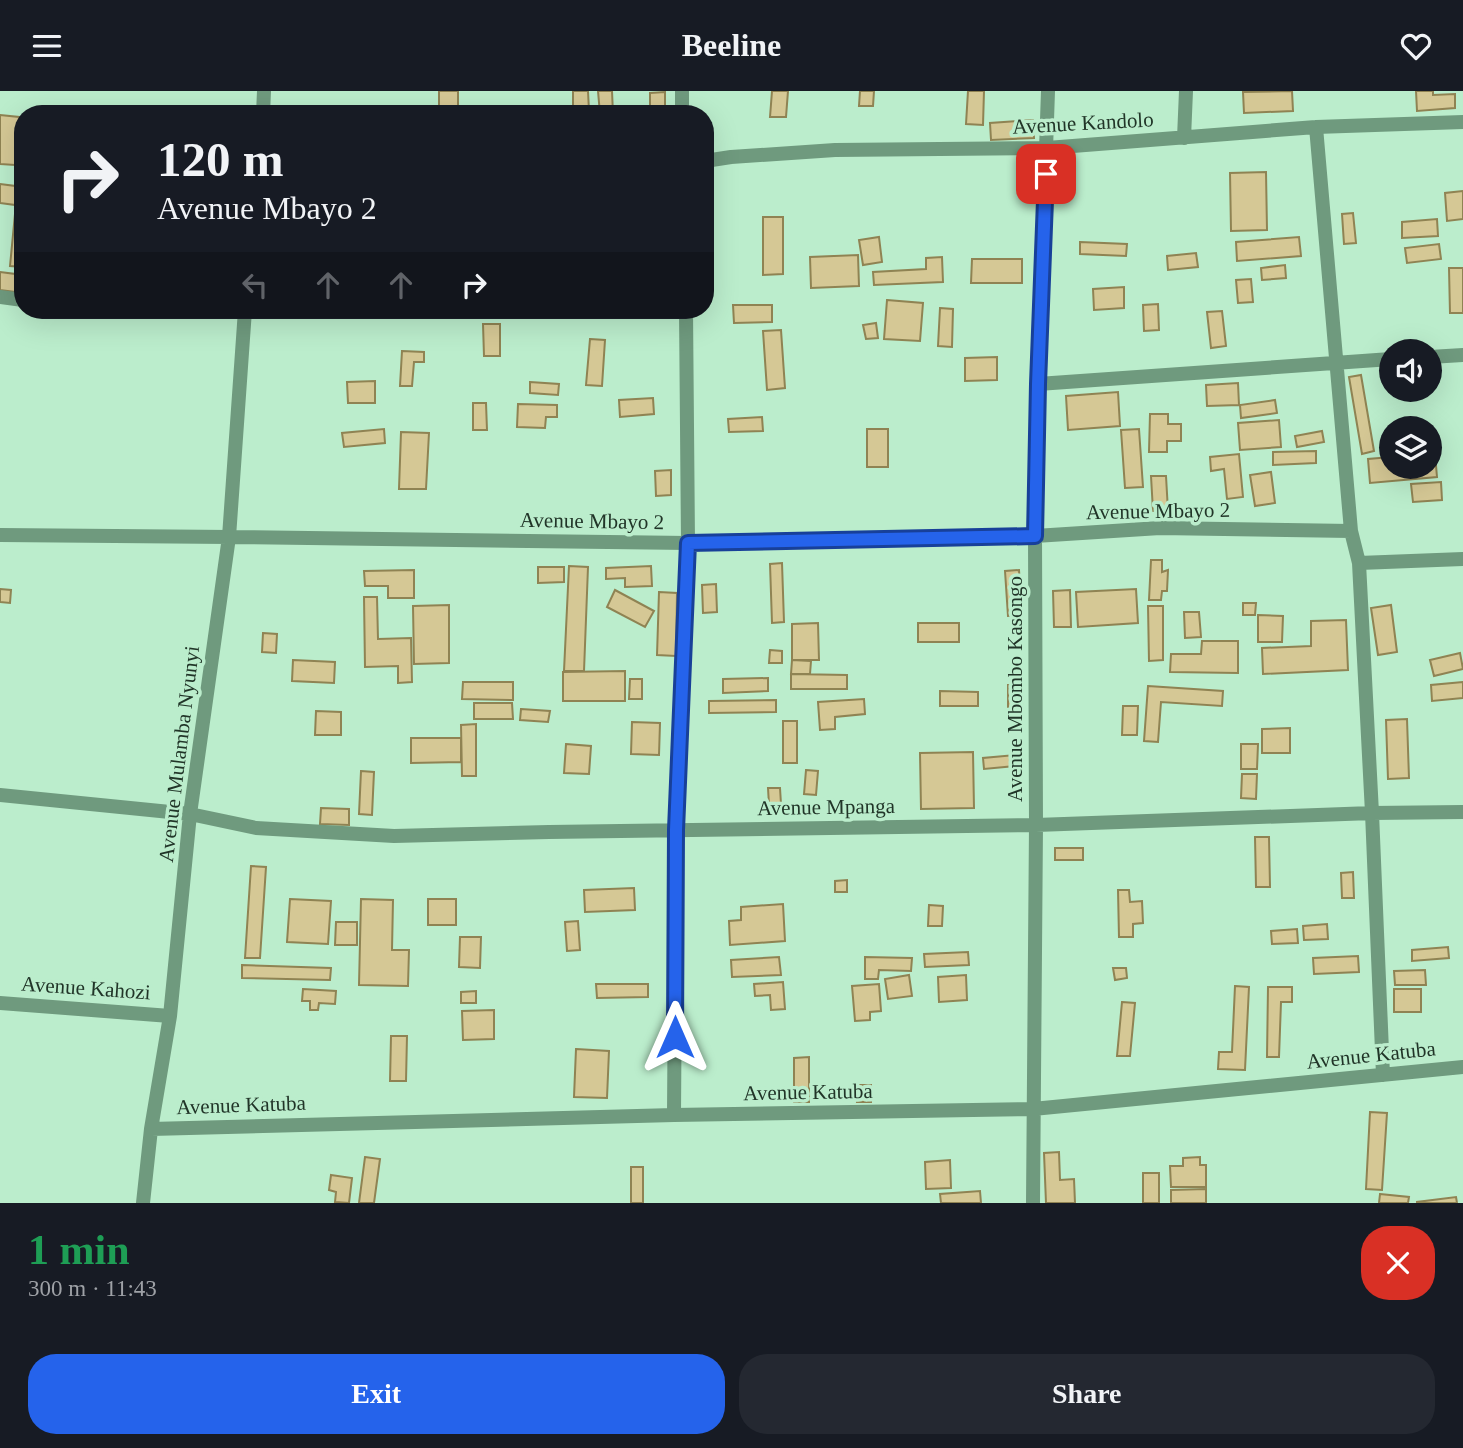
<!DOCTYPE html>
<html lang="en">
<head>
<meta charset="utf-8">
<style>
  body { margin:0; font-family:Georgia,serif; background:#242831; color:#f1f3f6; height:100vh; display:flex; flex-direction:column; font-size:26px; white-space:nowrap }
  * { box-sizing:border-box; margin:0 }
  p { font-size:23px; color:#9ea1a6 }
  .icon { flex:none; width:38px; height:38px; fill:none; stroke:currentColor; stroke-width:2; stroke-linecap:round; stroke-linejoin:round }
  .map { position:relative; height:1112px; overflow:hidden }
  .details { display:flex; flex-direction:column; background:#171b24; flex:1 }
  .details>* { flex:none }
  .guide { position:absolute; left:14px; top:14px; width:700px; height:214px; border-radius:28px; box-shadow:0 7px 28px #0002; background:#171b24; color:#f1f3f6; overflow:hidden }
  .controls { position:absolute; left:1379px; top:248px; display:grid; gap:14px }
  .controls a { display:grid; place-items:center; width:63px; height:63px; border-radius:50%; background:#171b24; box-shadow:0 7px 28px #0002; font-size:35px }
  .pin { position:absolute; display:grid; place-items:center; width:60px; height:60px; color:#fff; margin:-30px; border-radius:14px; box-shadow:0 4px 10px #0006 }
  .me { position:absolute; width:77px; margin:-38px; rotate:0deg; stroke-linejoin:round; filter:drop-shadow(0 0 5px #0008) }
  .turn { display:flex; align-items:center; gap:24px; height:147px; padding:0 28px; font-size:32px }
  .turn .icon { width:91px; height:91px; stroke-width:2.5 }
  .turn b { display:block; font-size:49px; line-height:60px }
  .lanes { display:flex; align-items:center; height:66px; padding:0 28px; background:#0003; justify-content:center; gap:35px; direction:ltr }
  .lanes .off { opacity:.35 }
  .round { display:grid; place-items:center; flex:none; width:74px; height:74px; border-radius:28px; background:#242831 }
  .summary { display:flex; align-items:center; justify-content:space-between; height:119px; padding:0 28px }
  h1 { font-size:42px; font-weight:600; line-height:52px; color:#1e9e55 }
  .cta { display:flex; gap:14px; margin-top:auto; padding:14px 28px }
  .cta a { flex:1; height:80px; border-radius:28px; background:#2563eb; color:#fff; font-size:28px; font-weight:600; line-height:80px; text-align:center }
  .cta a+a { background:#242831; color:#f1f3f6 }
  header { display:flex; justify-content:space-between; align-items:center; height:91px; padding:0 28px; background:#171b24; font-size:32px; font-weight:600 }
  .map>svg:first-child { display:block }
  .building { fill:#d5c895; stroke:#8f8353; stroke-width:2 }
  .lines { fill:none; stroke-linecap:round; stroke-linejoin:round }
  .minor { stroke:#6f9a7e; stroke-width:14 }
  .route-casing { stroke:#184099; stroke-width:18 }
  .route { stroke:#2563eb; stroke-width:12 }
  .labels { text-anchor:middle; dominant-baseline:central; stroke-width:7; stroke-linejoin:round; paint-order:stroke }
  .street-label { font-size:21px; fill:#213528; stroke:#bbedcc }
</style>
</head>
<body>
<header><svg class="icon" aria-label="menu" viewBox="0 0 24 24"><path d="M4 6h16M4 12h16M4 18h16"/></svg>Beeline<svg class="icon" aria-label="heart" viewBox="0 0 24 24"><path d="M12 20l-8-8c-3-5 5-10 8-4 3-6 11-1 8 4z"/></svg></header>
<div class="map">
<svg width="1463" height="1112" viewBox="0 0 1463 1112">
  <rect width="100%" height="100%" fill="#bbedcc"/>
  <path class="building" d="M 439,0 L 458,0 L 458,23 L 439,23 Z
    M 573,0 L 588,0 L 589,20 L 573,21 Z
    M 598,0 L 612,0 L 613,23 L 600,23 Z
    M 772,0 L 788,0 L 786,26 L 770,26 Z
    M 860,0 L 874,0 L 873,15 L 859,15 Z
    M 968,0 L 984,0 L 983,34 L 966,33 Z
    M 1292,0 L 1293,20 L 1244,22 L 1243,1 Z
    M 1416,0 L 1433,0 L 1433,4 L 1455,3 L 1455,17 L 1417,20 Z
    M 665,1 L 665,23 L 650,23 L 650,2 Z
    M 0,24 L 19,26 L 15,74 L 0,73 Z
    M 1033,29 L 1034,47 L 991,49 L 990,32 Z
    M 1266,81 L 1267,139 L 1231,140 L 1230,82 Z
    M 0,93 L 23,96 L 23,115 L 0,112 Z
    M 1463,100 L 1463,128 L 1447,130 L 1445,102 Z
    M 1353,122 L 1356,152 L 1344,153 L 1342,123 Z
    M 15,123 L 23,123 L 23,176 L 10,175 Z
    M 763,126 L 783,126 L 783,183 L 763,184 Z
    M 1437,128 L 1438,145 L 1402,147 L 1402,131 Z
    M 879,146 L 882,171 L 863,174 L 859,149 Z
    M 1299,146 L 1301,165 L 1237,170 L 1236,151 Z
    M 1080,151 L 1127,153 L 1126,165 L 1080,163 Z
    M 1439,153 L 1441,168 L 1407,172 L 1405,157 Z
    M 1196,162 L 1198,176 L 1168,179 L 1167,165 Z
    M 858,164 L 859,195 L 811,197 L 810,166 Z
    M 942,166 L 943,191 L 874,194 L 873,181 L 926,178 L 926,167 Z
    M 972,168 L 1022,168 L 1022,192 L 971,192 Z
    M 1285,174 L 1286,187 L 1262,189 L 1261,177 Z
    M 1449,177 L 1463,177 L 1463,222 L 1450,222 Z
    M 0,181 L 23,184 L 23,202 L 0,199 Z
    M 1251,188 L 1253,211 L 1238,212 L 1236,189 Z
    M 1124,196 L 1124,217 L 1094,219 L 1093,198 Z
    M 887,209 L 923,212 L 920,250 L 884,248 Z
    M 1158,213 L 1159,239 L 1144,240 L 1143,214 Z
    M 733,214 L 772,214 L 772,231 L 734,232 Z
    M 940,217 L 953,218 L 952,256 L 938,255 Z
    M 1222,220 L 1226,255 L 1211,257 L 1207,221 Z
    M 876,232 L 878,247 L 866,248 L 863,234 Z
    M 483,233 L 500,233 L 500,265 L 484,265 Z
    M 781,239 L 785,297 L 767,299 L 763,240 Z
    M 590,248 L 605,249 L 602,295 L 586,294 Z
    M 402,260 L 424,261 L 424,271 L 414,271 L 412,295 L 400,295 Z
    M 997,266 L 997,289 L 965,290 L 965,267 Z
    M 1361,284 L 1374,360 L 1362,363 L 1349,286 Z
    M 375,290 L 375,312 L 348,312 L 347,291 Z
    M 530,291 L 559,293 L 558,304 L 530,302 Z
    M 1238,292 L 1239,314 L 1207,315 L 1206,294 Z
    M 1118,301 L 1120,335 L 1068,339 L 1066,305 Z
    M 653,307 L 654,323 L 620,326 L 619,309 Z
    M 1275,309 L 1277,322 L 1241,327 L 1240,314 Z
    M 473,312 L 486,312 L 487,339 L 473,339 Z
    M 518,313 L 557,314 L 557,326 L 546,326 L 545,337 L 517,336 Z
    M 1150,323 L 1168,323 L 1168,333 L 1181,333 L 1181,350 L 1167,350 L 1167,361 L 1149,361 Z
    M 762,326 L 763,340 L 729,341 L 728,328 Z
    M 1279,329 L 1281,356 L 1240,359 L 1238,332 Z
    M 384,338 L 385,352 L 344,356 L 342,342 Z
    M 867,338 L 888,338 L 888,376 L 867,376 Z
    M 1139,338 L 1143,396 L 1125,397 L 1121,339 Z
    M 1322,340 L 1324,351 L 1297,356 L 1295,345 Z
    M 401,341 L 429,342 L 426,398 L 399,398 Z
    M 1316,360 L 1316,372 L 1273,374 L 1273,361 Z
    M 1239,363 L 1243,406 L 1227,408 L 1224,378 L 1211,380 L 1210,366 Z
    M 1430,363 L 1435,363 L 1437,386 L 1370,392 L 1368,368 L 1391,366 L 1391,376 L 1430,376 Z
    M 671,379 L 671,404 L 656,405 L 655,380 Z
    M 1271,381 L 1275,412 L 1255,415 L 1250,384 Z
    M 1151,385 L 1166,385 L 1168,420 L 1153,420 Z
    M 1441,391 L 1442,409 L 1413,411 L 1411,393 Z
    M 1151,469 L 1162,469 L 1162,481 L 1168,479 L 1167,500 L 1162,500 L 1161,509 L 1149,509 Z
    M 782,472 L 784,531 L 772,532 L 770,473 Z
    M 569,475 L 588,476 L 584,580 L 564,580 Z
    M 651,475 L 652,495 L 625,496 L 625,487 L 606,488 L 606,477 Z
    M 538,476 L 564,476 L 564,491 L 538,492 Z
    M 414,479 L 414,507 L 388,507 L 388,495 L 365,495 L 364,480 Z
    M 1019,479 L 1022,524 L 1008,525 L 1005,480 Z
    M 716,493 L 717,521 L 703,522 L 702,494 Z
    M 0,498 L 11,499 L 10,512 L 0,511 Z
    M 1136,498 L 1138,532 L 1078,536 L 1076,501 Z
    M 615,499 L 654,520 L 645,536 L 607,516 Z
    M 1070,499 L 1071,536 L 1054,536 L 1053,500 Z
    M 659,501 L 677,502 L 676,565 L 657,564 Z
    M 364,506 L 377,506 L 378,548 L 411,547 L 412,591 L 398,592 L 398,575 L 365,576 Z
    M 1243,512 L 1256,512 L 1255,524 L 1243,524 Z
    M 449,514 L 449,572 L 414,573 L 413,515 Z
    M 1391,514 L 1397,561 L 1378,564 L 1371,517 Z
    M 1148,515 L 1163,515 L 1163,569 L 1149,570 Z
    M 1184,521 L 1199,521 L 1201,546 L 1185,547 Z
    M 1258,524 L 1283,525 L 1282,551 L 1258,551 Z
    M 1346,529 L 1348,579 L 1263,583 L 1262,557 L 1311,555 L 1311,530 Z
    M 818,532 L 819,569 L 792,569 L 792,533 Z
    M 918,532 L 959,532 L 959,551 L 918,551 Z
    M 263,542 L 277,543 L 276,562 L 262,561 Z
    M 1202,550 L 1238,550 L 1238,582 L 1170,581 L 1171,563 L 1201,563 Z
    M 770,559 L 782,560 L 782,572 L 769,572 Z
    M 1460,562 L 1463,578 L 1434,585 L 1430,569 Z
    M 293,569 L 335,571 L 334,592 L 292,590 Z
    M 792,569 L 811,570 L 810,583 L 791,583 Z
    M 625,580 L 625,610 L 563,610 L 563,581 Z
    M 791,583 L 847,584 L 847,598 L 791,598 Z
    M 768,587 L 768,600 L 723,602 L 723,588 Z
    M 630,588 L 642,588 L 642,608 L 629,608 Z
    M 463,591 L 513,591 L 513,609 L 462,608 Z
    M 1463,591 L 1463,607 L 1432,610 L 1431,594 Z
    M 1008,594 L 1023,594 L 1022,617 L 1008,617 Z
    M 1148,595 L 1223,600 L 1222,615 L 1161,611 L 1158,651 L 1144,650 Z
    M 940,600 L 978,601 L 978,615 L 940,615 Z
    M 864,608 L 865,623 L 835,626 L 835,638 L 820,639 L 818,611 Z
    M 776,609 L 776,621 L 709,622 L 709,610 Z
    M 474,612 L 512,612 L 513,628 L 474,628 Z
    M 1123,615 L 1138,615 L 1137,644 L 1122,644 Z
    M 521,618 L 550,620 L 548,631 L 520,629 Z
    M 316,620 L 341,621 L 341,644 L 315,644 Z
    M 1407,628 L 1409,687 L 1388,688 L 1386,629 Z
    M 783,630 L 797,630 L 797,672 L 783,672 Z
    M 632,631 L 660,632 L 659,664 L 631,663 Z
    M 476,633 L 476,685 L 462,685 L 461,634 Z
    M 1290,637 L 1290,662 L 1262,662 L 1262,638 Z
    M 411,647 L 461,647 L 461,671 L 411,672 Z
    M 566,653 L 591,655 L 589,683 L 564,682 Z
    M 1241,653 L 1258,653 L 1257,678 L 1241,678 Z
    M 973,661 L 974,717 L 921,718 L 920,662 Z
    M 1015,664 L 1015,675 L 984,678 L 983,667 Z
    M 806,679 L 818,680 L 816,704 L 804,703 Z
    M 361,680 L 374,681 L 372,724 L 359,723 Z
    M 1242,683 L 1257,683 L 1256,708 L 1241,707 Z
    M 768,697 L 780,697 L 781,713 L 769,714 Z
    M 321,717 L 349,718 L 349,734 L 320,733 Z
    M 1255,746 L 1269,746 L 1270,796 L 1256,796 Z
    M 1055,757 L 1083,757 L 1083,769 L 1055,769 Z
    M 251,775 L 266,776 L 260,867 L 245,867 Z
    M 1353,781 L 1354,807 L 1342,807 L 1341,782 Z
    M 847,789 L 847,801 L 835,801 L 835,790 Z
    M 634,797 L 635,819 L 585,821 L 584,799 Z
    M 1118,799 L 1129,799 L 1130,811 L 1142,810 L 1143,832 L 1133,833 L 1133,846 L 1119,846 Z
    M 290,808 L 331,810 L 328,853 L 287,851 Z
    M 361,808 L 393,809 L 392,859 L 409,859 L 408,895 L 359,894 Z
    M 428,808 L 456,808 L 456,834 L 428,834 Z
    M 783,813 L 785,850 L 730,854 L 729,830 L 741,829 L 741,816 Z
    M 929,814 L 943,815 L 942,835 L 928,835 Z
    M 578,830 L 580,859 L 567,860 L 565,831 Z
    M 336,831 L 357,831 L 357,854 L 335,854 Z
    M 1327,833 L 1328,848 L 1304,849 L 1303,835 Z
    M 1297,838 L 1298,852 L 1272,853 L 1271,840 Z
    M 460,846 L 481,846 L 480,877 L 459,876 Z
    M 1448,856 L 1449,867 L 1412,870 L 1412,859 Z
    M 968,861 L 969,874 L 925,876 L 924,863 Z
    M 1358,865 L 1359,881 L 1314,883 L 1313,867 Z
    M 779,866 L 781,884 L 732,886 L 731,869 Z
    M 865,866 L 912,867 L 911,880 L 879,879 L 878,888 L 865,888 Z
    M 242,874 L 331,877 L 330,889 L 242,887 Z
    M 1113,877 L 1126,877 L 1127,887 L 1115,889 Z
    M 1425,879 L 1426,894 L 1395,894 L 1394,880 Z
    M 909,884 L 912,905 L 888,908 L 885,888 Z
    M 966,884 L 967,909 L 939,911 L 938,886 Z
    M 783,891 L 785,918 L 771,919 L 770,904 L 755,905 L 754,893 Z
    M 596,893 L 648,893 L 648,906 L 597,907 Z
    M 879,893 L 881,920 L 870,921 L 870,929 L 855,930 L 852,895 Z
    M 1235,895 L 1249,896 L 1245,979 L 1218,978 L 1219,961 L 1232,961 Z
    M 1268,896 L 1292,896 L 1292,911 L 1281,911 L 1279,966 L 1267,966 Z
    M 303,898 L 336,900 L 335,913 L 319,912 L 318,919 L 310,919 L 310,910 L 302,910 Z
    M 1394,898 L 1421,898 L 1421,921 L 1394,921 Z
    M 476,900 L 476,912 L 461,912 L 461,901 Z
    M 1122,911 L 1135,912 L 1130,965 L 1117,965 Z
    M 494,919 L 494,948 L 463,949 L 462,920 Z
    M 391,945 L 407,945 L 406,990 L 390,990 Z
    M 576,958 L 609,960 L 607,1007 L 574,1006 Z
    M 809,966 L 809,1011 L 794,1011 L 794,967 Z
    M 858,994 L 871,994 L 871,1011 L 857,1011 Z
    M 1370,1021 L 1387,1022 L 1382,1099 L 1366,1098 Z
    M 1059,1061 L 1060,1089 L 1074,1088 L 1075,1112 L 1046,1112 L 1044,1062 Z
    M 365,1066 L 380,1068 L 374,1112 L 359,1112 Z
    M 1200,1066 L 1200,1074 L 1206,1074 L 1206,1096 L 1171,1096 L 1170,1075 L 1183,1075 L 1183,1067 Z
    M 950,1069 L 951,1097 L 926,1098 L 925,1071 Z
    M 631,1076 L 643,1076 L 643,1112 L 631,1112 Z
    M 1143,1082 L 1159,1082 L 1159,1112 L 1143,1112 Z
    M 331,1084 L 352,1087 L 349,1112 L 335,1111 L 336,1101 L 329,1099 Z
    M 1206,1098 L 1206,1112 L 1171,1112 L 1171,1099 Z
    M 980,1100 L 981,1112 L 941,1112 L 940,1103 Z
    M 1380,1103 L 1409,1106 L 1408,1112 L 1379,1112 Z
    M 1456,1106 L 1457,1112 L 1417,1112 L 1417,1111 Z"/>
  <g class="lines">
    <path class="minor" d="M 263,23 L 264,0
      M 682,23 L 682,0
      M 1316,36 L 1351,440 L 1359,472 L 1372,722 L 1383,984
      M 1184,47 L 1186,0
      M 705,70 L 731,66 L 835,59 L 1047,57 L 1316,36 L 1463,31
      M 0,206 L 23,209
      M 216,219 L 282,219
      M 1430,266 L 1463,264
      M 1038,293 L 1391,268
      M 0,444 L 229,446 L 688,452 L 1035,445 L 1160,437 L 1351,440
      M 1359,472 L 1463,468
      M 0,704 L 190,723 L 256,737 L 394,745 L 549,741 L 1036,734 L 1372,722 L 1463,721
      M 0,912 L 170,925
      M 674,1024 L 676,739 L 688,452 L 686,219
      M 151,1038 L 674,1024 L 1033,1018 L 1463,976
      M 143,1112 L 151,1038 L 170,925 L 190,723 L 229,446 L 245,219
      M 1033,1112 L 1036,734 L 1035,445 L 1038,293 L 1048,0"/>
  </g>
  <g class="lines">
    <g class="route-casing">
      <path id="route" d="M 675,946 L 676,739 L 688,452 L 1035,445 L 1038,293 L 1046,83"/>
    </g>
    <use href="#route" class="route"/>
  </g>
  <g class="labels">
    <g class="street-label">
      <text transform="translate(1083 32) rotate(-3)">Avenue Kandolo</text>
      <text transform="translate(1158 420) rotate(-1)">Avenue Mbayo 2</text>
      <text transform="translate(592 430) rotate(1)">Avenue Mbayo 2</text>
      <text transform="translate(1015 598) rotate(-90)">Avenue Mbombo Kasongo</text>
      <text transform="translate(179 663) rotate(-83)">Avenue Mulamba Nyunyi</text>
      <text transform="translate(826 716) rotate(-1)">Avenue Mpanga</text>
      <text transform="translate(86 897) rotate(4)">Avenue Kahozi</text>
      <text transform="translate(1371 964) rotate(-6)">Avenue Katuba</text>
      <text transform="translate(808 1001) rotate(-1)">Avenue Katuba</text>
      <text transform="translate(241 1014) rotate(-2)">Avenue Katuba</text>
    </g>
  </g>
</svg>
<div class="controls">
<a><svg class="icon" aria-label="sound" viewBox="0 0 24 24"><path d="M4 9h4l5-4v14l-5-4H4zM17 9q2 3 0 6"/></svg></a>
<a><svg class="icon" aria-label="layers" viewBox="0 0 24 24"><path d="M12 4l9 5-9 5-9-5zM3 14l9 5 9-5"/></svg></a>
</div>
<div class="pin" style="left:1046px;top:83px;background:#d93025"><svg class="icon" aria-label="arrive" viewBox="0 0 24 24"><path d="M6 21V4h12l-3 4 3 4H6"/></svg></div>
<svg class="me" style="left:675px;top:946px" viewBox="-20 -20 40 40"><path d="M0-17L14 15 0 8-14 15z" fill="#2563eb" stroke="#fff" stroke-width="4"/></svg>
<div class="guide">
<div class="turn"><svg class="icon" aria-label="right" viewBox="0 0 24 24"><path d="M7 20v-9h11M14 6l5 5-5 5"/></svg><div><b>120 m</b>Avenue Mbayo 2</div></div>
<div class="lanes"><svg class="icon off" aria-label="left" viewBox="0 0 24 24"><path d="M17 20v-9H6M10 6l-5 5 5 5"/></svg><svg class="icon off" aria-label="ahead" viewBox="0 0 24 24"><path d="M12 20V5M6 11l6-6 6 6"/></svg><svg class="icon off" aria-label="ahead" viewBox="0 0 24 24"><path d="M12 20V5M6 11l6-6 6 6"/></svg><svg class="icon" aria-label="right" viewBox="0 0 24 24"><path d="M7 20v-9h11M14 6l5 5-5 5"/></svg></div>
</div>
</div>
<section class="details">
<div class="summary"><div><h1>1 min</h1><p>300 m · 11:43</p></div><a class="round" style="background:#d93025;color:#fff"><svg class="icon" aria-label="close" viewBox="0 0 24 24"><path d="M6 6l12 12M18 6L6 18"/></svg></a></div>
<div class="cta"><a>Exit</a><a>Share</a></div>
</section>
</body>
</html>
